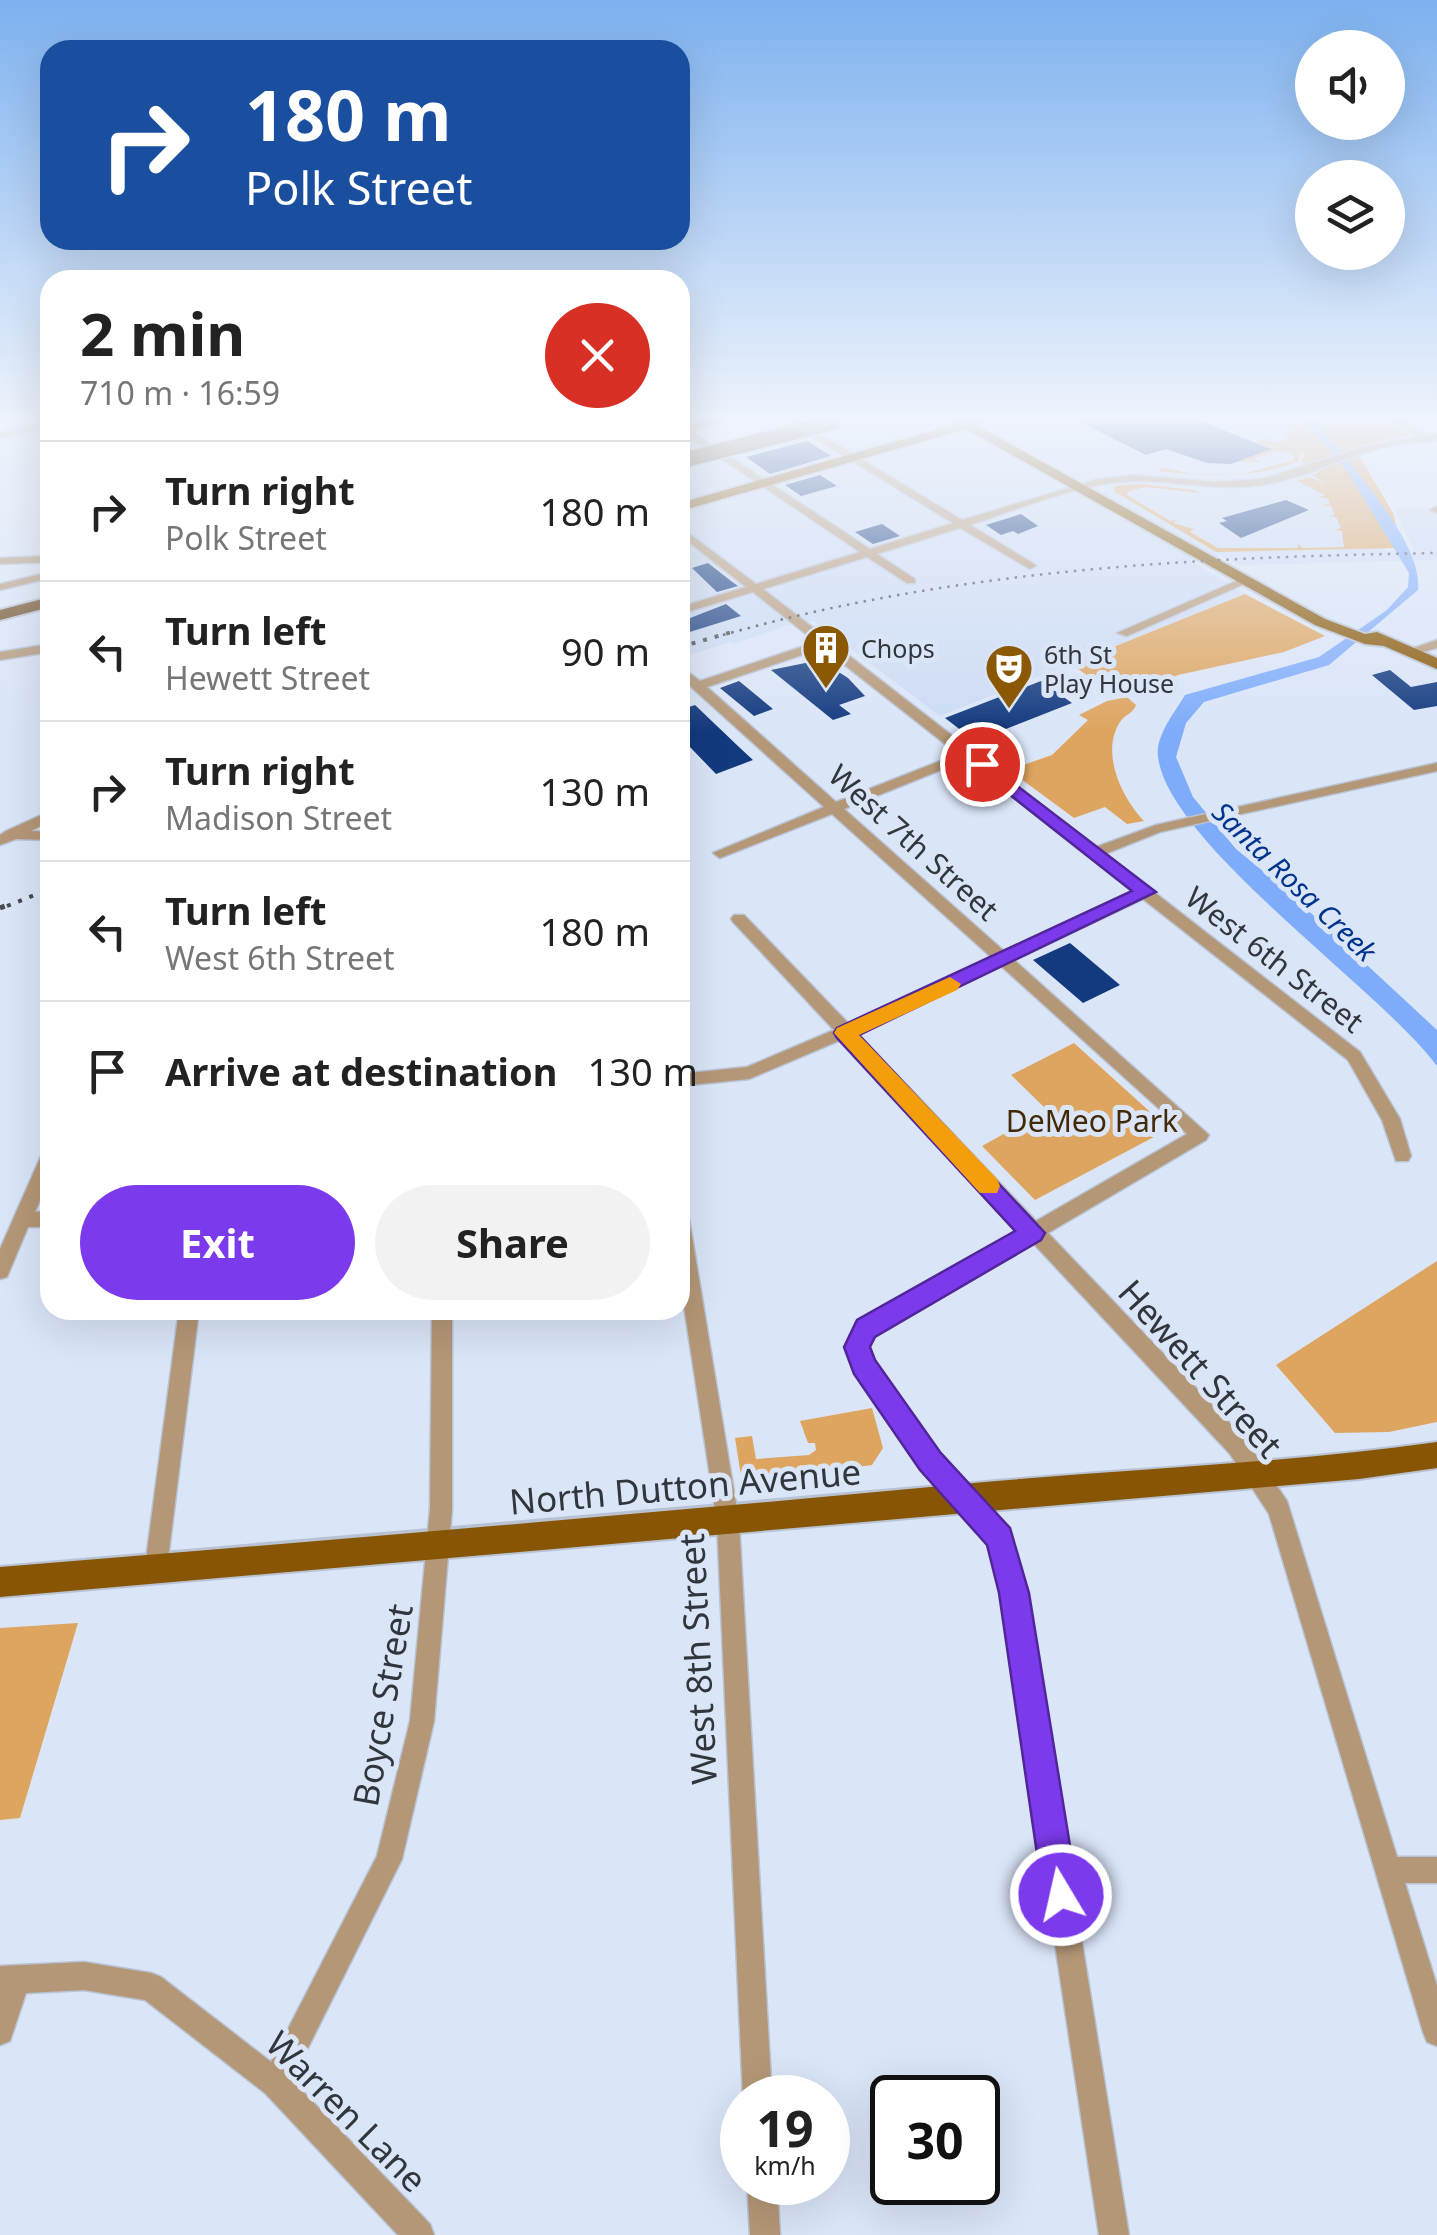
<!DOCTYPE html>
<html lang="en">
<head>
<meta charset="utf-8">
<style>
  body { margin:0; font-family:"Noto Sans",sans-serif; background:#f2f2f2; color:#222; height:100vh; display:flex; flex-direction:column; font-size:38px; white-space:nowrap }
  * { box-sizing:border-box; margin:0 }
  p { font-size:32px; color:#767676 }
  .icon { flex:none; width:55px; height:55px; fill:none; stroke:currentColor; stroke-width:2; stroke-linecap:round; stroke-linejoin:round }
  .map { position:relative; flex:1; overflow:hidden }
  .panel { position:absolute; left:40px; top:270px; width:650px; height:1050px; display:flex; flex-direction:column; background:#fff; border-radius:30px; box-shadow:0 10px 40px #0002 }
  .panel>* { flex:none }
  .hud { position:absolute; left:40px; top:40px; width:650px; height:210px; border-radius:30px; box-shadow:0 10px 40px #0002; background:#1a4fa0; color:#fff; overflow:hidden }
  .controls { position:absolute; left:1295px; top:30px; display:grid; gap:20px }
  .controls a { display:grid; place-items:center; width:110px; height:110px; border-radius:50%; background:#fff; box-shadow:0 10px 40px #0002; font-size:50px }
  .speed { position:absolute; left:720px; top:2075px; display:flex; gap:20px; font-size:50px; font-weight:700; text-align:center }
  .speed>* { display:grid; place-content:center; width:130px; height:130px; border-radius:50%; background:#fff; box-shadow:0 10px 40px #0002; line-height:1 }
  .speed small { font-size:25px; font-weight:400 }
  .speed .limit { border:5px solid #111; border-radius:15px; background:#fff; color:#111 }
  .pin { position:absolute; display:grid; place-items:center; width:85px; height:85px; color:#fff; margin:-42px; border:5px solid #fff; border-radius:50%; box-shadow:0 2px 10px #0007 }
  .me { position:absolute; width:110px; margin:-55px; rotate:351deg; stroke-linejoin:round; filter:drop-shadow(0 0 8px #0008) }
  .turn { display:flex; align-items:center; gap:35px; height:210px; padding:0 40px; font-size:45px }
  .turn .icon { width:130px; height:130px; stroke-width:2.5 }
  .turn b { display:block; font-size:70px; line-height:85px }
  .round { display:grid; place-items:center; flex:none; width:105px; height:105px; border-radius:52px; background:#f2f2f2 }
  .headline { display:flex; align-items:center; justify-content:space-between; height:170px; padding:0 40px }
  h1 { font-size:60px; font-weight:700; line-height:75px }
  .button { display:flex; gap:20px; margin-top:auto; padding:20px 40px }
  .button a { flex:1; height:115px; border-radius:60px; background:#7c3aed; color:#fff; font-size:40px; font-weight:700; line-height:115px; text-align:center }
  .button a+a { background:#f2f2f2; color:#222 }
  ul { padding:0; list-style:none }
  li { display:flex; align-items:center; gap:30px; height:140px; padding:0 40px; border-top:2px solid #e0e0e0 }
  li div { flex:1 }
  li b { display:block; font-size:38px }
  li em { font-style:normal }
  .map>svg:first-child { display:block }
  .built { fill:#ccdbf4 }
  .green { fill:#dea560 }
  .water { fill:#7eacfa }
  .building { fill:#133a7f }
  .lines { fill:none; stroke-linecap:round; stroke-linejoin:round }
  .minor-casing { stroke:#b8c2d3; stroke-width:3 }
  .major-casing { stroke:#b8c2d3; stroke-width:4 }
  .highway-casing { stroke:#b8c2d3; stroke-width:4 }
  .minor { fill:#b49777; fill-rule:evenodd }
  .major { fill:#875503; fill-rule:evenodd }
  .highway { fill:#674519; fill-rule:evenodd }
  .rail-far2 { stroke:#454b53; stroke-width:2.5; stroke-dasharray:2.5 6; stroke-linecap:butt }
  .rail-far1 { stroke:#454b53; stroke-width:4; stroke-dasharray:4 8; stroke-linecap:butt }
  .rail { stroke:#454b53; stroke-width:5; stroke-dasharray:5 10; stroke-linecap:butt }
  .highway-bridge-casing { stroke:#b8c2d3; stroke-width:18; stroke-linecap:butt }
  .highway-bridge { stroke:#674519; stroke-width:15 }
  .route { fill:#7c3aed; stroke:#51269a; stroke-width:2.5 }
  .slow { fill:#f59e0b }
  .labels { text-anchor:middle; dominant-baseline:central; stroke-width:10; stroke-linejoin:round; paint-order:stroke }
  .far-poi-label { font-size:25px; fill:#31363d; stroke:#dae5f8; text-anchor:start }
  .far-water-label { font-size:28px; font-style:italic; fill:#00338b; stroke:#dae5f8 }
  .street-label { font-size:30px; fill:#31363d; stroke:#dae5f8 }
  .park-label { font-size:30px; fill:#432905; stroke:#dae5f8 }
  .near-street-label { font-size:35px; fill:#31363d; stroke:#dae5f8 }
</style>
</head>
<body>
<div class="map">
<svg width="1437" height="2235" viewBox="0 0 1437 2235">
  <rect width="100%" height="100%" fill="#dae5f8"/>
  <path class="built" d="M 867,420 L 942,420 L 950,425 L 966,420 L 1300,420 L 1349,486 L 1387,551 L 1414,550 L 1394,508 L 1437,508 L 1437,560 L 1239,565 L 1221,555 L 1189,559 L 1245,594 L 940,716 L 814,621 L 787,625 L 735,644 L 731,642 L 685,656 L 680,652 L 680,470 Z"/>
  <path class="green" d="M 1277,420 L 1387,420 L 1412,435 L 1354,447 L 1393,513 L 1402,548 L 1216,552 L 1114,491 L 1115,486 L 1141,484 L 1194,490 L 1201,493 L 1145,487 L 1129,491 L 1127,495 L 1170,521 L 1177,520 L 1173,523 L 1194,529 L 1190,532 L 1218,548 L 1298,548 L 1298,544 L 1303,548 L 1344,547 L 1342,531 L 1334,530 L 1341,528 L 1336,517 L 1328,516 L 1335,515 L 1331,506 L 1323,505 L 1330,504 L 1328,499 L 1319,497 L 1325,495 L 1297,481 L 1310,477 L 1326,484 L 1312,475 L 1319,472 L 1311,462 L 1301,463 L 1305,454 L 1302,450 L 1298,462 C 1249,479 1208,477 1158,471 L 1162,467 L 1191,474 L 1237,475 L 1293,461 L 1294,455 L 1279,451 L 1255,458 L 1258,462 L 1235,462 L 1270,449 L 1255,441 L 1265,438 L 1275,443 L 1288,439 L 1279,434 L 1291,431 Z
    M 1245,594 L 1325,636 L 1284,652 L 1178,675 L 1139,691 L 1101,685 L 1071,664 Z
    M 1127,697 L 1136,705 C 1132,715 1126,713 1120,722 C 1100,753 1122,798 1144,821 L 1127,824 L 1105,807 L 1074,818 L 1009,770 L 1052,755 L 1088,720 L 1079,715 L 1107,701 Z
    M 1074,1043 L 1169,1129 L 1035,1200 L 982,1146 L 1047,1110 L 1011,1075 Z
    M 1437,1261 L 1437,1422 L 1389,1432 L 1335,1433 L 1276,1365 Z
    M 872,1408 L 883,1448 L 872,1465 L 742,1482 L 735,1438 L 752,1436 L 756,1459 L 809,1455 L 816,1450 L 815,1443 L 808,1443 L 800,1421 Z
    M 78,1623 L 20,1818 L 0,1820 L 0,1628 Z"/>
  <path class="water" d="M 1305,420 L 1313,420 C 1344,457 1424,542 1418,590 L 1329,665 L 1204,702 L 1186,723 L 1176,757 L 1193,797 L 1236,849 L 1285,889 L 1437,1030 L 1437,1066 C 1378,987 1169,844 1158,757 C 1155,736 1175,712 1185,695 L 1319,657 L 1387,610 L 1408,587 L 1409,573 L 1347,471 Z"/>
  <path class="building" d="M 1076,420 L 1198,420 L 1271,449 L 1231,464 L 1207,463 L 1166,449 L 1146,455 Z
    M 807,441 L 831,456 L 770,474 L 746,457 Z
    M 820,475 L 837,486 L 801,496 L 785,485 Z
    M 1286,500 L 1309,510 L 1241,538 L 1219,523 L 1227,521 L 1222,518 Z
    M 1021,514 L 1038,526 L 1018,534 L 1013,531 L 1001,535 L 986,525 Z
    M 882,524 L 900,536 L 873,544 L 855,532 Z
    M 708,563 L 731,581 L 738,586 L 717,592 L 692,568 Z
    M 726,604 L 741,616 L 680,635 L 680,622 Z
    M 820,660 L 848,678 L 865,696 L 839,705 L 851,714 L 833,720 L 771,670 Z
    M 1390,670 L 1411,687 L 1437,682 L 1437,706 L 1414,710 L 1372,675 Z
    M 739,681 L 773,709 L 754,716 L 720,688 Z
    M 1041,681 L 1072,703 L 975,741 L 945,718 Z
    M 695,705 L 739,747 L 753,760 L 716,774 L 689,746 L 680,749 L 680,710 Z
    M 1070,943 L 1120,985 L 1083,1003 L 1033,960 Z"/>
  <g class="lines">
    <g class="minor-casing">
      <path id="minor" d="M 785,420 L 797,420 L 962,520 L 1098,479 L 1134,475 L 1214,482 L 1262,479 L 1363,447 L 1416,437 L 1390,420 L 1402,420 L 1427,435 L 1437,433 L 1437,439 L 1431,442 C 1373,439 1318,477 1262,485 C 1218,492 1176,480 1132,481 C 1080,483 1020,509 970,525 L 1034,564 L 1036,566 L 1030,569 L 960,528 L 877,554 L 915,579 L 915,583 L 907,583 L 867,557 L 763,589 L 1096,847 L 1156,825 L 1437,763 L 1437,771 L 1160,832 L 1105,854 L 1360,1052 L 1400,1119 L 1411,1156 L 1408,1161 L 1396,1161 L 1382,1120 L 1348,1060 L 1143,899 L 1014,960 L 1209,1135 L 1206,1140 L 1048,1233 L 1246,1440 L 1287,1501 L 1397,1857 L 1437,1857 L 1437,1883 L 1405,1883 L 1437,1986 L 1437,2046 L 1427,2042 L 1423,2032 L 1269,1514 L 1230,1454 L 1032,1242 L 873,1335 L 867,1347 L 872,1361 L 938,1454 L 1008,1530 L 1011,1538 L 1026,1593 L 1129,2235 L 1099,2235 L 1002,1593 L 990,1544 L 922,1468 L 857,1372 L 847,1347 L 859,1323 L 1021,1230 L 843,1039 L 749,1079 L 680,1086 L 680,1074 L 747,1067 L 834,1030 L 734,923 L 731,919 L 734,915 L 744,915 L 848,1023 L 991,957 L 832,814 L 725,856 L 720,858 L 713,853 L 824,807 L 680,677 L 680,666 L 700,681 L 816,642 L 753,592 L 680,614 L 680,607 L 746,587 L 680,535 L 680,527 L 756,584 L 860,552 L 680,431 L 680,424 L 870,549 L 953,523 ZM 823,648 L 958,754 L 836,802 L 707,687 ZM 966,760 L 1134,892 L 1004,951 L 844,809 ZM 1001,966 L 1187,1134 L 1036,1221 L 857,1033 Z
        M 50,421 L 50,427 L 0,438 L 0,432 Z
        M 1435,507 L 1437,507 L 1437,513 L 1430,510 Z
        M 50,556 L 50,562 L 0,564 L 0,558 Z
        M 50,572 L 50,578 L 0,590 L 0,584 Z
        M 1243,578 L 1253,580 L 1127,636 L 1117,633 Z
        M 1437,640 L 1437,648 L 1408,656 L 1402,652 Z
        M 50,644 L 50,652 L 0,660 L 0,652 Z
        M 50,811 L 50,821 L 31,831 L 50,832 L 50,840 L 16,839 L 0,845 L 0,835 L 6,831 Z
        M 50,1149 L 50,1177 L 35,1212 L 50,1211 L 50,1227 L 28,1227 L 7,1277 L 0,1279 L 0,1249 L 41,1156 L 44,1151 Z
        M 680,1211 L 687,1214 L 689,1219 L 739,1522 L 772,2098 L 743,2098 L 717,1522 L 680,1280 Z
        M 179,1310 L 199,1310 L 167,1567 L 164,1575 L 156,1578 L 148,1575 L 145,1567 Z
        M 432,1310 L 452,1310 L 452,1509 L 434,1721 L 402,1859 L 292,2080 L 430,2224 L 434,2235 L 398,2235 L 265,2093 L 145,2000 L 84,1990 L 26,1993 L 10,2041 L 0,2045 L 0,1966 L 84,1962 L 151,1973 L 161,1977 L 271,2062 L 377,1856 L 410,1721 L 430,1509 Z
        M 747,2182 L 777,2182 L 780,2235 L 750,2235 Z"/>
    </g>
    <g class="major-casing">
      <path id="major" d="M 705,420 L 727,420 L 680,434 L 680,426 Z
        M 952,420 L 967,420 L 1325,619 L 1365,634 L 1377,632 L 1437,658 L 1437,669 L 1384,646 L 1365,644 L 1315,625 L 966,429 L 680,511 L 680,503 L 957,424 Z
        M 1437,1442 L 1437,1468 L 1359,1479 L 0,1597 L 0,1567 C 321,1541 642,1514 963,1484 C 1121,1469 1280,1464 1437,1442 Z"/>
    </g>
    <g class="highway-casing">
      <path id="highway" d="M 967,420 L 987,420 L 962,428 L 960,425 Z
        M 50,597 L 50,607 L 0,620 L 0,610 Z"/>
    </g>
    <use href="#minor" class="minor"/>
    <use href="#major" class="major"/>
    <use href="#highway" class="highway"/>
    <path class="rail-far2" d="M 723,635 C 956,569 1196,557 1437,553"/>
    <path class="rail-far1" d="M 680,647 L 732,632
      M 7,906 L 50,889"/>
    <path class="rail" d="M 0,908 L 13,903"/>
    <g class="highway-bridge-casing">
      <path id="highway-bridge" d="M 680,461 L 834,422"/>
    </g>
    <use href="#highway-bridge" class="highway-bridge"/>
  </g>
  <linearGradient id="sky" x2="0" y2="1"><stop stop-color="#7db1ef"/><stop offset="0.57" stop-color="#eef3fc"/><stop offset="1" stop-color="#eef3fc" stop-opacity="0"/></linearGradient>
  <rect width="1437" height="733" fill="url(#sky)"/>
  <path class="route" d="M 982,759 L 1156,892 L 859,1035 L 1045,1233 L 1041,1240 L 875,1337 L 870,1347 L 875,1360 L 940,1452 L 1010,1528 L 1029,1593 L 1078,1895 L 1073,1907 L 1061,1913 L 1049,1907 L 1043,1895 L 999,1593 L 987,1545 L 920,1470 L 854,1374 L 844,1347 L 857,1320 L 1015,1231 L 837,1038 L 834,1033 L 837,1028 L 1132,891 L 976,768 L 974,764 Z"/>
  <path class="slow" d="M 950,977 L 961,984 L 957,990 L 859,1035 L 997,1179 L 1000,1186 L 997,1193 L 980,1193 L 834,1033 L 837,1028 Z"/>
  <defs>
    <g id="building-pin" transform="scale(2.5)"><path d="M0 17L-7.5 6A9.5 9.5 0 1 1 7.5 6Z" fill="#8b5804" stroke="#dae5f8"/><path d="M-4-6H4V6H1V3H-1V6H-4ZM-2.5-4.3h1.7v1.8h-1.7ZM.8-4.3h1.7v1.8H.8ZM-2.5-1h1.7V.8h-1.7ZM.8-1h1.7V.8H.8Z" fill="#fff"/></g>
    <g id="theatre-pin" transform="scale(2.5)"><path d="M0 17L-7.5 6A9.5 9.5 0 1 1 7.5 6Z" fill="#8b5804" stroke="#dae5f8"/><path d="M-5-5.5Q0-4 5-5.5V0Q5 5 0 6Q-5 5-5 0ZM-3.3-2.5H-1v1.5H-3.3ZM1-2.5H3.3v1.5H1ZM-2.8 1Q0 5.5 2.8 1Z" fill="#fff"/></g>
  </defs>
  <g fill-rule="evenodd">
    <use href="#building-pin" x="826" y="648"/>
    <use href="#theatre-pin" x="1009" y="668"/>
  </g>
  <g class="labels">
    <g class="far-poi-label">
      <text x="861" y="648">Chops</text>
      <text x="1044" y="654">6th St<tspan x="1044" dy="29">Play House</tspan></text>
    </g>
    <g class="far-water-label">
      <text transform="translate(1295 881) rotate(44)">Santa Rosa Creek</text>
    </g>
    <g class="street-label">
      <text transform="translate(914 842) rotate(42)">West 7th Street</text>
      <text transform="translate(1275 959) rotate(38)">West 6th Street</text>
    </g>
    <g class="park-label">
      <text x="1092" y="1120">DeMeo Park</text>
    </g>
    <g class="near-street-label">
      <text transform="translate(1201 1368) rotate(48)">Hewett Street</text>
      <text transform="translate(685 1486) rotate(-5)">North Dutton Avenue</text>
      <text transform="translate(697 1659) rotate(-93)">West 8th Street</text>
      <text transform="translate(382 1705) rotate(-80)">Boyce Street</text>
      <text transform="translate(347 2111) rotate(45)">Warren Lane</text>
    </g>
  </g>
</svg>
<div class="controls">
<a><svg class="icon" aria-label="sound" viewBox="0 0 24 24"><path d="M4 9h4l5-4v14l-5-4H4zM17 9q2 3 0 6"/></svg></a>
<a><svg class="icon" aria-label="layers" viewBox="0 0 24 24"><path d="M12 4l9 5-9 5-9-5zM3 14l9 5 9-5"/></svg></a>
</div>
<div class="speed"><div>19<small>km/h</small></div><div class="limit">30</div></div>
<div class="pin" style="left:982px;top:764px;background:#d93025"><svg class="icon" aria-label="arrive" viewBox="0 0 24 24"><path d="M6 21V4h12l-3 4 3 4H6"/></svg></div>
<svg class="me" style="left:1061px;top:1895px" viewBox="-20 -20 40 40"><circle r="17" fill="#7c3aed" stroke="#fff" stroke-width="3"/><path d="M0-11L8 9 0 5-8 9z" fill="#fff"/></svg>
<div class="hud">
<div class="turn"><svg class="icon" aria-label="right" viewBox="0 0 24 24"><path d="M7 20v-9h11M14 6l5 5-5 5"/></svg><div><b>180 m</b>Polk Street</div></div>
</div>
<section class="panel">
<div class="headline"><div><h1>2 min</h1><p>710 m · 16:59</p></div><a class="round" style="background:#d93025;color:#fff"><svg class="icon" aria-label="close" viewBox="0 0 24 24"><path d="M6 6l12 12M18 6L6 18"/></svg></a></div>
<ul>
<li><svg class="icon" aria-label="right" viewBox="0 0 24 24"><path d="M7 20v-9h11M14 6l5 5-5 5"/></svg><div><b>Turn right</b><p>Polk Street</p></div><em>180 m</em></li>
<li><svg class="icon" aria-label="left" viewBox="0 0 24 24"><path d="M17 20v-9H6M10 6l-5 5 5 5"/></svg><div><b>Turn left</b><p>Hewett Street</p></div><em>90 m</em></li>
<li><svg class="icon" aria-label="right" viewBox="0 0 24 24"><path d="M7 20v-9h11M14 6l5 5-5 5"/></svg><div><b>Turn right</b><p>Madison Street</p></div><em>130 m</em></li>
<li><svg class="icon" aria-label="left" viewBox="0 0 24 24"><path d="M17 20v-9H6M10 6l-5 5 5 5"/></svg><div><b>Turn left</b><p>West 6th Street</p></div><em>180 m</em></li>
<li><svg class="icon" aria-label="arrive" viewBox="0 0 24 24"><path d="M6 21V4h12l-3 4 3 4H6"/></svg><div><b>Arrive at destination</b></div><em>130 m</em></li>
</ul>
<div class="button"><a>Exit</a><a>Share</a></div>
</section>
</div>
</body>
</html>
